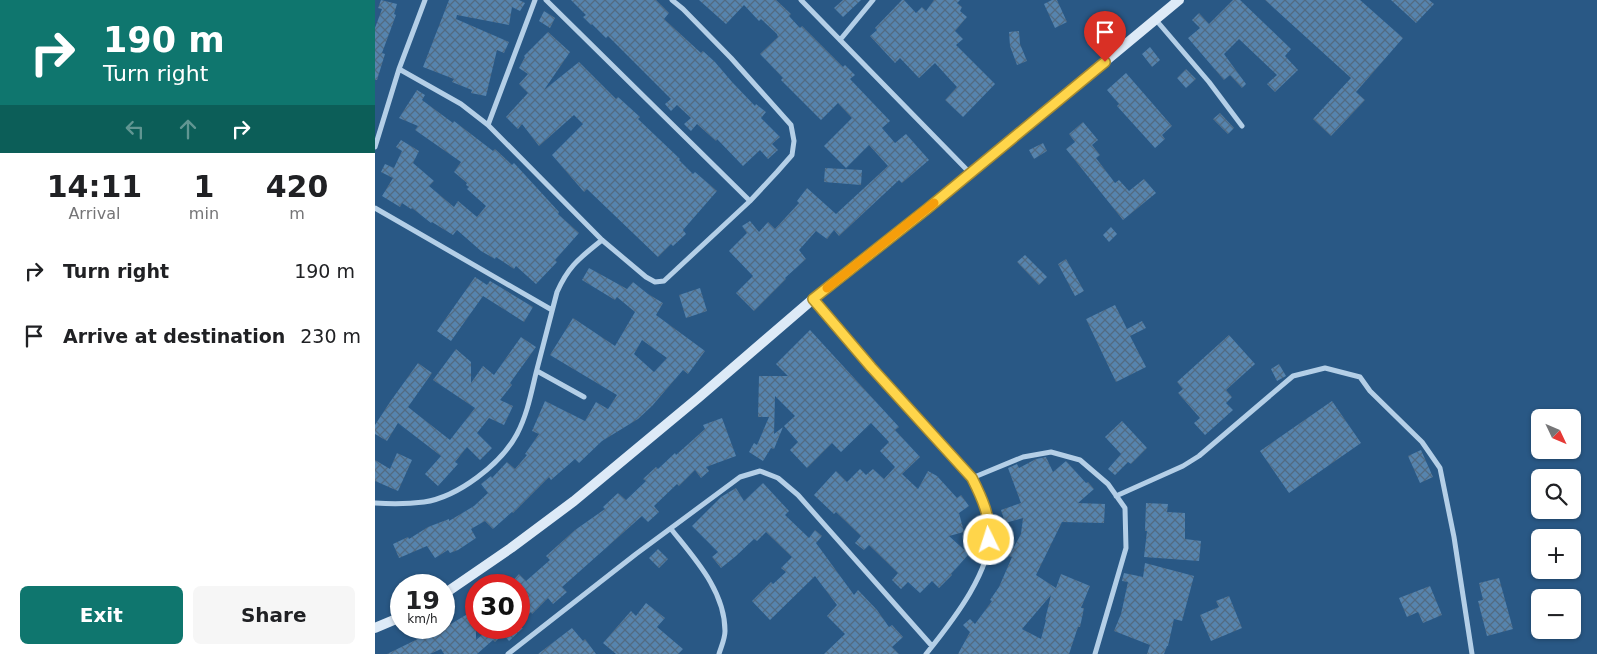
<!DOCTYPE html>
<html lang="en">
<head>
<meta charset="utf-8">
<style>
  body { margin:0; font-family:"DejaVu Sans",sans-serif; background:#f6f6f6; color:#202124; height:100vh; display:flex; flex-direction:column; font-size:19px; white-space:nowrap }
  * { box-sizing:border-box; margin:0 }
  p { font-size:16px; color:#757577 }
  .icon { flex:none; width:28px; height:28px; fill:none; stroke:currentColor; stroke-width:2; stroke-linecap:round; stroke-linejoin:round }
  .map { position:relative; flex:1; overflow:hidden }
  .side { display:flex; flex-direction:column; background:#fff; width:375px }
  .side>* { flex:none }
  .banner { background:#0f766e; color:#fff; overflow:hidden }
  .needle { width:32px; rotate:134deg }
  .tools { position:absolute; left:1156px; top:409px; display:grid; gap:10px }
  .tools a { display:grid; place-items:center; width:50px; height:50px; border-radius:8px; background:#fff; box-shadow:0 1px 4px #0004; font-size:25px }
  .speed { position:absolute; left:15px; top:574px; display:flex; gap:10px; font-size:25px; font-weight:700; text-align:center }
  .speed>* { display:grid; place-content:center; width:65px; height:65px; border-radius:50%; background:#fff; box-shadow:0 1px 4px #0004; line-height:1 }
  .speed small { font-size:12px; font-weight:400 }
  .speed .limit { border:8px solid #d22; background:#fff; color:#111 }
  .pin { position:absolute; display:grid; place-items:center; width:42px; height:42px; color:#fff; margin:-51px -21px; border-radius:50% 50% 50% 0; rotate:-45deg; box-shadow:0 0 5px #0007 }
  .pin .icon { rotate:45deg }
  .me { position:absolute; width:55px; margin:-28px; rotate:356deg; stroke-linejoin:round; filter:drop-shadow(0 0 4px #0008) }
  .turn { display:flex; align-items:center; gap:18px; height:105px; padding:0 20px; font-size:22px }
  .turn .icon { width:65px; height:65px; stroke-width:2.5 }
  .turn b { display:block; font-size:35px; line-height:42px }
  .lanes { display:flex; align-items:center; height:48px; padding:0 20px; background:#0003; justify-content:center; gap:25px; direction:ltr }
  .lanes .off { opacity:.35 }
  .eta { display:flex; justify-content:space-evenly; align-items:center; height:85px; text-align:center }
  .eta b { font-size:30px; font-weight:700; line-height:35px }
  .action { display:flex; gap:10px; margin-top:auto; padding:10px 20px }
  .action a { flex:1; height:58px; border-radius:8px; background:#0f766e; color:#fff; font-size:20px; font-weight:700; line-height:58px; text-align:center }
  .action a+a { background:#f6f6f6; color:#202124 }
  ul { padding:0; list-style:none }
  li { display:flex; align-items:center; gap:15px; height:65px; padding:0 20px }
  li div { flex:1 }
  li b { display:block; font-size:19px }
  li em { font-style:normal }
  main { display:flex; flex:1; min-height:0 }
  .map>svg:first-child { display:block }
  .building { fill:url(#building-cross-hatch); fill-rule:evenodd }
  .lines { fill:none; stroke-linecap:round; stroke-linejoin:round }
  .minor { stroke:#b4cfe7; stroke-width:5 }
  .secondary { stroke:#ddeaf7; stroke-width:10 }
  .route-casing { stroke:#a68a30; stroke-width:12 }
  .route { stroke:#ffd54a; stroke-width:9 }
  .slow { stroke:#f59e0b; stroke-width:9 }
</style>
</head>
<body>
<main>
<section class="side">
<div class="banner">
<div class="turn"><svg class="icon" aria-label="right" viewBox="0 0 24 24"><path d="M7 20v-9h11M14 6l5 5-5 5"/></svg><div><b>190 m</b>Turn right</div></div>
<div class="lanes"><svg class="icon off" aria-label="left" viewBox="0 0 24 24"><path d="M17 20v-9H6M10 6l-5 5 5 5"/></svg><svg class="icon off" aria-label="ahead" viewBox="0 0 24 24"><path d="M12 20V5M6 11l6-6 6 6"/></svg><svg class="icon" aria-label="right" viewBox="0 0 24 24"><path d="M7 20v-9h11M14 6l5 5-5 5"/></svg></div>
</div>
<div class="eta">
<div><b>14:11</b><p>Arrival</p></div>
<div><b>1</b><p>min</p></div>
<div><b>420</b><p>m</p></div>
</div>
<ul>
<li><svg class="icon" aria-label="right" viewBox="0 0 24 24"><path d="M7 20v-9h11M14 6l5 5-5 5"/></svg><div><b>Turn right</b></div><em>190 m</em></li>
<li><svg class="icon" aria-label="arrive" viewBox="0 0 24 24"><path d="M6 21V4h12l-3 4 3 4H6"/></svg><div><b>Arrive at destination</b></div><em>230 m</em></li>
</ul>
<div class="action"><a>Exit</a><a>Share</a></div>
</section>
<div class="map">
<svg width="1222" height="654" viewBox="0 0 1222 654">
  <defs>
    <pattern id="building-cross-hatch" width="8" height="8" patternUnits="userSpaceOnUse" patternTransform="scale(1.25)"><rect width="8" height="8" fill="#5684ae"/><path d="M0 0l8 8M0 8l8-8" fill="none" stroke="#526b82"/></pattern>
  </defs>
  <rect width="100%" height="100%" fill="#295885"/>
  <path class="building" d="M 6,0 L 22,4 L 19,14 L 21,15 L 7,53 L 10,54 L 2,80 L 0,80 L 0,28 L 7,9 L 3,8 Z
    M 74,0 L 144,0 L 150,3 L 145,11 L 137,7 L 134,25 L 82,15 L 81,19 L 134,42 L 129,53 L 122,50 L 111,96 L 96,93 L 97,90 L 77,82 L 79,79 L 48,67 Z
    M 196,0 L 281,0 L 294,13 L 289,19 L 326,53 L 328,51 L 340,62 L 357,82 L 380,106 L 381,104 L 391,112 L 386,118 L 405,137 L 397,144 L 403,150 L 393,159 L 385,150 L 368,166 L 342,139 L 341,141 L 322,124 L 316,131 L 309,124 L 316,118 L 302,105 L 296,111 L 290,104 L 296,99 L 233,36 L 231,38 L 217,24 L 216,25 L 208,17 L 211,15 Z
    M 324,0 L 401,0 L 416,14 L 414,16 L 425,28 L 427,26 L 468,67 L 470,65 L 480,75 L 475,79 L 515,121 L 507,128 L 520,143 L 531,134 L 554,160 L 527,183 L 524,180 L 464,236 L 459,230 L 452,239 L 441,231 L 424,250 L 431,259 L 410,278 L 411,279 L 379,311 L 361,293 L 378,276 L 354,251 L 372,233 L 367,226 L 375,221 L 384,232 L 393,222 L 400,229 L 424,203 L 422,201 L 432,188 L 461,214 L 513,166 L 494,145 L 471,168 L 449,146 L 477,118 L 463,103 L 446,120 L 406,80 L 408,78 L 385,54 L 403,37 L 402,34 L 386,19 L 384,21 L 369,5 L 351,24 Z
    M 468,0 L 486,0 L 468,17 L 459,8 Z
    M 527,0 L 529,0 L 541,13 L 547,7 L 551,11 L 559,0 L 585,0 L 582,3 L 587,7 L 585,11 L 592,17 L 580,31 L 588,39 L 581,45 L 620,84 L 588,117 L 570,100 L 582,87 L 560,63 L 544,78 L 525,58 L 520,63 L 495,36 L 502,30 L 500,28 Z
    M 677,0 L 682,0 L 692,22 L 680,28 L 669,4 Z
    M 858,0 L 865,0 L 916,49 L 910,56 L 923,70 L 900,92 L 892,84 L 902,75 L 864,39 L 849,54 L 871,84 L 867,88 L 855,75 L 849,80 L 813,38 L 825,28 L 817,20 L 824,13 L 834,24 Z
    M 890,0 L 985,0 L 1028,38 L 981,92 L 990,100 L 956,136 L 938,119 L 976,78 Z
    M 1016,0 L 1054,0 L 1059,4 L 1041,23 Z
    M 169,11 L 180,18 L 175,28 L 164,21 Z
    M 644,31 L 645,44 L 652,61 L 642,65 L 635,46 L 634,32 Z
    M 173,32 L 195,52 L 169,90 L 204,62 L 241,99 L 243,97 L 265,117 L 263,119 L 305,159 L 304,160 L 318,174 L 320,172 L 342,191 L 308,230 L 311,234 L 298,246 L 296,244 L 283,257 L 212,189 L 209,192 L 177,155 L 208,124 L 199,115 L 164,146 L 147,124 L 143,129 L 131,117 L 153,93 L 144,84 L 153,74 L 144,68 L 150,57 L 149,56 Z
    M 775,47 L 785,60 L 777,67 L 767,54 Z
    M 811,69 L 821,79 L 811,88 L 802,78 Z
    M 751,73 L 797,126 L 787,135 L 790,139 L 780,148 L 742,106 L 744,104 L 732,90 Z
    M 42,90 L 50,95 L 47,100 L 78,123 L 79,121 L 118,151 L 120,149 L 137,165 L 139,163 L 184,212 L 183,214 L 204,233 L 180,260 L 182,262 L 161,284 L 141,266 L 139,269 L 121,257 L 120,259 L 106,251 L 82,230 L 78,235 L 57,222 L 56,223 L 37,208 L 36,209 L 27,203 L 25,207 L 7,196 L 18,178 L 6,172 L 10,164 L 19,168 L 27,151 L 21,147 L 26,140 L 44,151 L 38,163 L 59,181 L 54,186 L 79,207 L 83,201 L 102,217 L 111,206 L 92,189 L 94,187 L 91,185 L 92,183 L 79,172 L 86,162 L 40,130 L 43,126 L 24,118 Z
    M 845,113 L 859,128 L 853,134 L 838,119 Z
    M 708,122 L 723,140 L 717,145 L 725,155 L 721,158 L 740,183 L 744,180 L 754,191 L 769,179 L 781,193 L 748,220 L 691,149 L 700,142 L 694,134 Z
    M 668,143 L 672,151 L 659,159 L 654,150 Z
    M 450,168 L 487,170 L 486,185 L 449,182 Z
    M 736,227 L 742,234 L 734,242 L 728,235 Z
    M 650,255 L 672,277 L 664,285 L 642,262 Z
    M 691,259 L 709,291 L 700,296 L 683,264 Z
    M 214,268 L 252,289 L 258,282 L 273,294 L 288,303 L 281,315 L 330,351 L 313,374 L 308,370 L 277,406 L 263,419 L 227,441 L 204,463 L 200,459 L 176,480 L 174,477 L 138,513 L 137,512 L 118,529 L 110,521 L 96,529 L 101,538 L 83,550 L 75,553 L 73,550 L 60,558 L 52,546 L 24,558 L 18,544 L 33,537 L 34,539 L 53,527 L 74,519 L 74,521 L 99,506 L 113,493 L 106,484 L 116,476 L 117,478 L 132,462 L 140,469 L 152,455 L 150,454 L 164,434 L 157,431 L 170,401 L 210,421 L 221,402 L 233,409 L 242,395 L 175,355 L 198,318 L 240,346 L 260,312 L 242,297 L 240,300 L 207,280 ZM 267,340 L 292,358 L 279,372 L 259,354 Z
    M 100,277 L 112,285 L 115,281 L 158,307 L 149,322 L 108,296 L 76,341 L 62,331 Z
    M 325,288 L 332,311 L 311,318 L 304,295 Z
    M 740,305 L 752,329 L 767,321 L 771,328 L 755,336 L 771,367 L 741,382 L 711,319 Z
    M 435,330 L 524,427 L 520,430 L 545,457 L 527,474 L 543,489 L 553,471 L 562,476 L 582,498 L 586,495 L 594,506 L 584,513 L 589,532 L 574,536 L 594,554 L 576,574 L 577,575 L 564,588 L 557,581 L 545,593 L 533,582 L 526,589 L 517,580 L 523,573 L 494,545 L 489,550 L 480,543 L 486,536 L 461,512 L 459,514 L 439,495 L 461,471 L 472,482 L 485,469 L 491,475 L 498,469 L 509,479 L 520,467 L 505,451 L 514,442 L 496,423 L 466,452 L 457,443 L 432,468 L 415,450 L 423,442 L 409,426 L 420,416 L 400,396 L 399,434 L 408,427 L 399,449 L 396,448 L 388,461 L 374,452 L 379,443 L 382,445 L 394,417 L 383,417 L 384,376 L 413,376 L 401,364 Z
    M 854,335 L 880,364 L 851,390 L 857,397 L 851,403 L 858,410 L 830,435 L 819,423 L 825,418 L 803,393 L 808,389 L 802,382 Z
    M 146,337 L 161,347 L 135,383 L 137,385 L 125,400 L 138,406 L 129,425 L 114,418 L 102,433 L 117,448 L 105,460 L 92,447 L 80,462 L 83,464 L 63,486 L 50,474 L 66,456 L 23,423 L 12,441 L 0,434 L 0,425 L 15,402 L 43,363 L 57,373 L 33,407 L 75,440 L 100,408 L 58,380 L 81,349 L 96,362 L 96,383 L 108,366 L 119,375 Z
    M 904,364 L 911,376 L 902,381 L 896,369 Z
    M 957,401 L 986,443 L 914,493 L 885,451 Z
    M 347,418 L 361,456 L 331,467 L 334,471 L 326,478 L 320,470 L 304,486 L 302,484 L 279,506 L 284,512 L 273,522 L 267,516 L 187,587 L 192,592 L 178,604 L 173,598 L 157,614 L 156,612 L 144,623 L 144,585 L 134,585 L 144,574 L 151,581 L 175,560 L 171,556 L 200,530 L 230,509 L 228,507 L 243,493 L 251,500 L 271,481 L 268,479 L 281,467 L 283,469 L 300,453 L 301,455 L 330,429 L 328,425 Z
    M 747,421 L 772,448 L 756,464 L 753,462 L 740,475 L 733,469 L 746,454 L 730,437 Z
    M 1046,450 L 1058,477 L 1045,483 L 1033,456 Z
    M 22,453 L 37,460 L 23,491 L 0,481 L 0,460 L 15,469 Z
    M 671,457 L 678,472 L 691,461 L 711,483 L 713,482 L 719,489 L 703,503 L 730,504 L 729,523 L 687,522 L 661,575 L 681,588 L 686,574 L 715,586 L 706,608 L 709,608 L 705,627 L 703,627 L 694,654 L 583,654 L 595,632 L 588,625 L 595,619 L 600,624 L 617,601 L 615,600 L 624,587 L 637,557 L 634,556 L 646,534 L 648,518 L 630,523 L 626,510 L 646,503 L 633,468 L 642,464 L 644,468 L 661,459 ZM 676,595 L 670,620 L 671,620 L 666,639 L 647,629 Z
    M 388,483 L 414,511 L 410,515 L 434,538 L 440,530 L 447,536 L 441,543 L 479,595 L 483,590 L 502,610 L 514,627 L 517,625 L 528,637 L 517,647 L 524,654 L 449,654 L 470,634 L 452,616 L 462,605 L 440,576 L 395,620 L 377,601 L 396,582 L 398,584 L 411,572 L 406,568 L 417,557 L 391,532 L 382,541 L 379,539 L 361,556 L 346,568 L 337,557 L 343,552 L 317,526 L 346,497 L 361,488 L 369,501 Z
    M 771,503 L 793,504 L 792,512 L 810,513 L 810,539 L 826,541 L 824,561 L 769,557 L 772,531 L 770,531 Z
    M 283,549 L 293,559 L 284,568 L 274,558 Z
    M 770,563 L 819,576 L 807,621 L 799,619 L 793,646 L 792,646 L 789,654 L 772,654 L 775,645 L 739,631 L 746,614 L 753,582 L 747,581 L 749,573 L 768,577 Z
    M 1124,578 L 1138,629 L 1112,636 L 1103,601 L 1108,600 L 1104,583 Z
    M 1055,586 L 1067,615 L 1048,623 L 1043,612 L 1032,617 L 1024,598 Z
    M 854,596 L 867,628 L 836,641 L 825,615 L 844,607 L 841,601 Z
    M 271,603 L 290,618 L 282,627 L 308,649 L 303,654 L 241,654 L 228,643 L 256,611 L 261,616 Z
    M 101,609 L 101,640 L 115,628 L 148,628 L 134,641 L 128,634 L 120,642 L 118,640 L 102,654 L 69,654 L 66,649 L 55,654 L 12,654 L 53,634 L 54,636 L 66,628 L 69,628 Z
    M 197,628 L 208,641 L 210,639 L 221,654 L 163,654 Z"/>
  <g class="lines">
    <path class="minor" d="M 171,0 L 375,201
      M 426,0 L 595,173
      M 781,20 L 834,82 L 867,126
      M 465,40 L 498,0
      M 24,69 L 86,104 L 113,125 L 227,240 L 271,277 L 280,282 L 289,281 L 375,201 L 402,172 L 417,155 L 419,141 L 416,125 L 356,58 L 308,9 L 297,0
      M 113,125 L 160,0
      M 0,147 L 24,69 L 50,0
      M 0,208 L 177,310
      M 438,299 L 496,367 L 597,478 C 604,493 611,508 614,525 C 622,566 575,624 551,654
      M 162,371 L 209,397
      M 597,478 L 648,457 L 676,452 L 705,460 L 733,484 L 750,508 L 751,548 L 720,654
      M 741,496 L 808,466 L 824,456 L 918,376 L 950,368 L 985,377 L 995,391 L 1047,442 L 1065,468 L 1079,537 L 1097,654
      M 0,503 C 16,504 33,504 49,502 C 83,497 126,464 142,434 C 152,415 156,394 161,373 C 168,346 175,319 182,292 C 194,265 205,258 227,240
      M 296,529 C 320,559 350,591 350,631 C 350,639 346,647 344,654
      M 133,654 L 261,554 L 365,477 L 385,471 L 403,478 L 423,495 L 557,646"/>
    <path class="secondary" d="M 69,594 L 136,548 L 199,501 L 323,398 L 438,299 L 552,209 L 804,0
      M 0,628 L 26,617"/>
  </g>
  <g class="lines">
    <g class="route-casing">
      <path id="route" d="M 614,540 C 616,517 607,498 597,478 L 496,367 L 438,299 L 552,209 L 730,62"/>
    </g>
    <use href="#route" class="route"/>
    <path class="slow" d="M 452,288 L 559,203"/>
  </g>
</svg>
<div class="tools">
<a><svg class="needle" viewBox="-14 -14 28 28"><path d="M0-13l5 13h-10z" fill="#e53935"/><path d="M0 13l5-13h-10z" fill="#757577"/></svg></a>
<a><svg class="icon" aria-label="search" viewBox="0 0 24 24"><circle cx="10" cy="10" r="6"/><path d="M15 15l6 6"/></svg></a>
<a>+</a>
<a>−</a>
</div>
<div class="speed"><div>19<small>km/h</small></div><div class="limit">30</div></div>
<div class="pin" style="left:730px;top:62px;background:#d93025"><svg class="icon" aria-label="arrive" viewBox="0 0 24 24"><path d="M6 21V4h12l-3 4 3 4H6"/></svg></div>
<svg class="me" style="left:614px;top:540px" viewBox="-20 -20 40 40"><circle r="17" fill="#ffd54a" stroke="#fff" stroke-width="3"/><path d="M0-11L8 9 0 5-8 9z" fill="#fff"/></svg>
</div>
</main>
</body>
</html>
